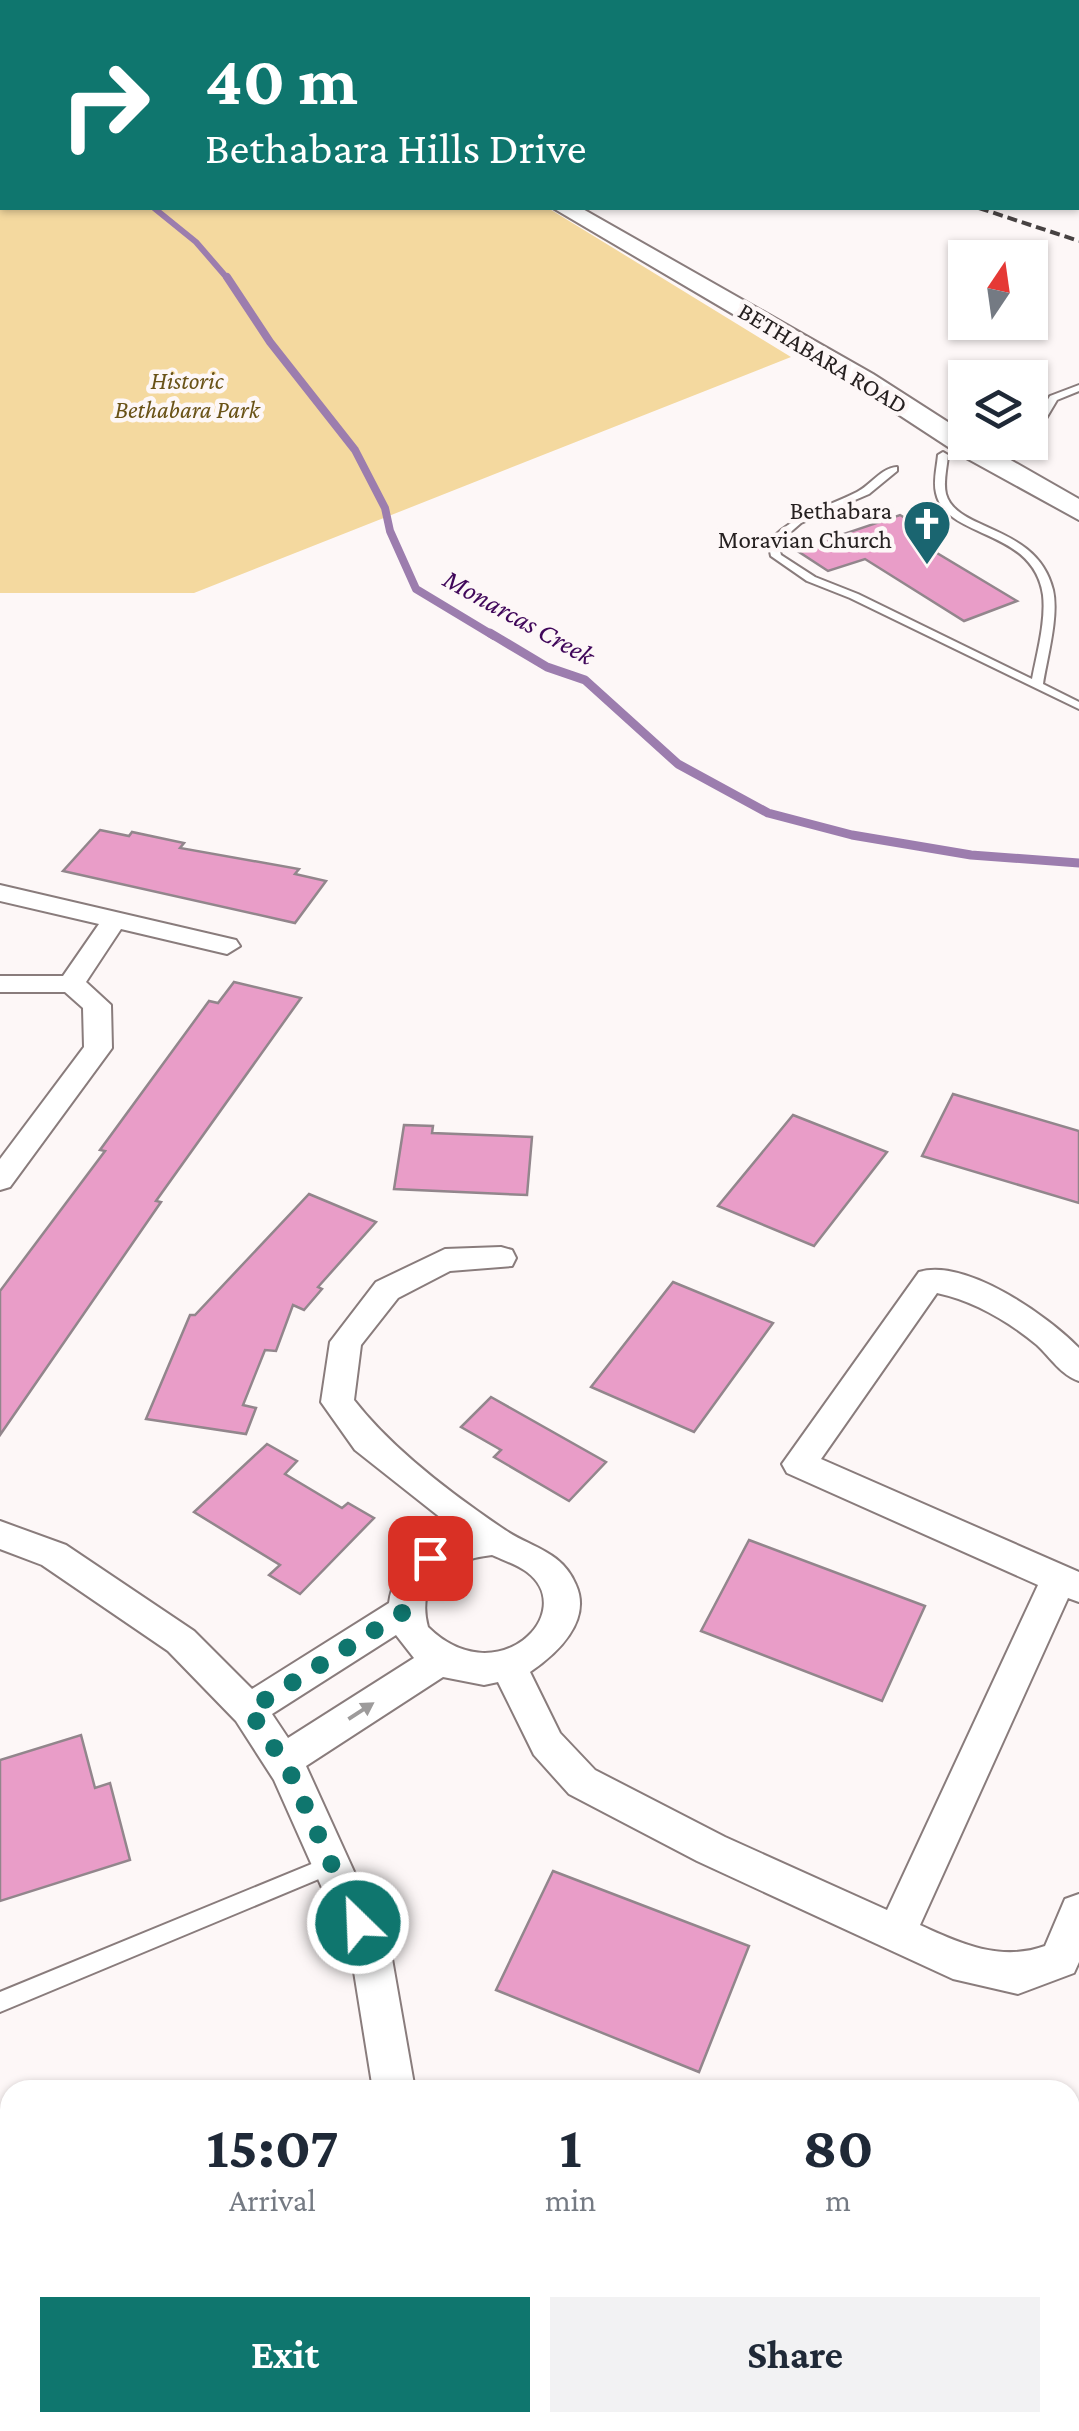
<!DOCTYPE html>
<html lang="en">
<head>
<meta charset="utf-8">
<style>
  body { margin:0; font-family:"Crimson Pro",serif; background:#f2f2f3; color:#1f2937; height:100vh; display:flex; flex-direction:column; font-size:38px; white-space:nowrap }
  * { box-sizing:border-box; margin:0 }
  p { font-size:32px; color:#747a83 }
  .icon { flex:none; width:55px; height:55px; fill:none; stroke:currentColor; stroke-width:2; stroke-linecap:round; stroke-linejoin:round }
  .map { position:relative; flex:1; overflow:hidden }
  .details { position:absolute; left:0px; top:2080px; width:1080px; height:352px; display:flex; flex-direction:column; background:#fff; border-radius:30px 30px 0 0; box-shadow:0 2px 8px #0004 }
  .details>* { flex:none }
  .banner { position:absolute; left:0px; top:0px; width:1080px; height:210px; box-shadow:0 2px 8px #0004; background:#0f766e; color:#fff; overflow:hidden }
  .needle { width:65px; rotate:13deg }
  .buttons { position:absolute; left:948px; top:240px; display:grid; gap:20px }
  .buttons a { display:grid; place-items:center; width:100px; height:100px; border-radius:0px; background:#fff; box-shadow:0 2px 8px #0004; font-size:50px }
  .pin { position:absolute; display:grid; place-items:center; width:85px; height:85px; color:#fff; margin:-42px; border-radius:20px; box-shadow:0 5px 15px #0006 }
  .me { position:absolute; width:110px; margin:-55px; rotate:336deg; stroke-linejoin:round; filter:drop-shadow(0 0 8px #0008) }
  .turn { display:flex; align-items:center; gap:35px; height:210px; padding:0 40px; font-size:45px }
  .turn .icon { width:130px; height:130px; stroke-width:2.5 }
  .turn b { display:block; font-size:70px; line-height:85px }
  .eta { display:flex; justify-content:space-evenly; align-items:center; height:170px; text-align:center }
  .eta b { font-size:60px; font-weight:700; line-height:70px }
  .cta { display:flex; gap:20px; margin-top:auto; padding:20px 40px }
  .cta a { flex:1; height:115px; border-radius:0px; background:#0f766e; color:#fff; font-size:40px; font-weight:700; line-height:115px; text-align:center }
  .cta a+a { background:#f2f2f3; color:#1f2937 }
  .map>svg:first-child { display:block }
  .green { fill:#f4d99f }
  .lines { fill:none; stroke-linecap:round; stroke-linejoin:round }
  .stream-far2 { stroke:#9c7dae; stroke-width:6 }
  .stream-far1 { stroke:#9c7dae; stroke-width:8 }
  .stream { stroke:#9c7dae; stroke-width:9 }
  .building { fill:#e99dc8; stroke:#92868c; stroke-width:2.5 }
  .lane-casing { stroke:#897c7c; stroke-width:4 }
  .street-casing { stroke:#897c7c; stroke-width:4 }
  .secondary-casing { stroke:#897c7c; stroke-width:4 }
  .lane { fill:#fff; fill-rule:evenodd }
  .street { fill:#fff; fill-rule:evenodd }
  .secondary { fill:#fff; fill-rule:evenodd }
  .rail { stroke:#474242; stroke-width:4; stroke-dasharray:10 5; stroke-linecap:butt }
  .oneway { fill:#9d9b9b }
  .route { stroke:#0f766e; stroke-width:18; stroke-dasharray:0 32.4 }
  .labels { text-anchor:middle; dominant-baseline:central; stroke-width:9; stroke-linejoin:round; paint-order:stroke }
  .far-street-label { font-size:25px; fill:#262121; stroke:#fdf7f7 }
  .far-park-label { font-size:25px; font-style:italic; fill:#695217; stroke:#fdf7f7 }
  .far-poi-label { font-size:25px; fill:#262121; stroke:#fdf7f7; text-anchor:end }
  .far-water-label { font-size:28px; font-style:italic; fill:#40075a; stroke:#fdf7f7 }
</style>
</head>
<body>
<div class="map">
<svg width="1079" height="2431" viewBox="0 0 1079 2431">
  <rect width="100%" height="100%" fill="#fdf7f7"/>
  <path class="green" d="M 0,0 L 435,2 L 2,2 L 2,208 L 548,208 L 791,357 L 194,593 L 0,593 Z"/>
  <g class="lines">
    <path class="stream-far2" d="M 154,208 L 196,242 L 228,279"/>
    <path class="stream-far1" d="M 227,277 L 270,342 L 355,450 L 385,508 L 390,531 L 416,589 L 494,636"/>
    <path class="stream" d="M 490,633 L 547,667 L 585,680 L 678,764 L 768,813 L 852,835 L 971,855 L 1079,863"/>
  </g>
  <path class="building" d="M 900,515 L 934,535 L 917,541 L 1017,601 L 964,621 L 865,559 L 828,571 L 796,550 Z
    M 100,830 L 129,836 L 132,832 L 184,843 L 180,848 L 299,869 L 295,874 L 326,881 L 295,923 L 63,871 Z
    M 234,982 L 301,998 L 156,1201 L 161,1202 L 0,1435 L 0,1291 L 105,1151 L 100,1150 L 209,1001 L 218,1003 Z
    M 953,1094 L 1079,1131 L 1079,1203 L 922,1156 Z
    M 793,1115 L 887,1152 L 814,1246 L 718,1206 Z
    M 404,1125 L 433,1126 L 432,1133 L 532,1137 L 527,1195 L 394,1189 Z
    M 309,1194 L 376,1222 L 318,1287 L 322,1289 L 304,1310 L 293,1305 L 276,1351 L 265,1350 L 243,1405 L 256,1408 L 246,1434 L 146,1419 L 190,1315 L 195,1315 Z
    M 673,1282 L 773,1323 L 694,1432 L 591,1387 Z
    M 491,1397 L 606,1462 L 569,1501 L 494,1457 L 501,1450 L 461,1427 Z
    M 267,1444 L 297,1461 L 285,1474 L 342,1508 L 348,1503 L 374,1518 L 300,1594 L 269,1575 L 280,1565 L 194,1512 Z
    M 749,1540 L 925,1606 L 882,1701 L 701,1631 Z
    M 81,1735 L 95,1788 L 110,1783 L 130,1860 L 0,1901 L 0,1760 Z
    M 553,1871 L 749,1946 L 699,2072 L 496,1990 Z"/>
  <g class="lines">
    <g class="lane-casing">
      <path id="lane" d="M 1079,385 L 1079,391 L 1057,400 L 1041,427 L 1030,432 L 1030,425 L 1034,423 L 1050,396 Z
        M 979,442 L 998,442 L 969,451 L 964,448 Z
        M 943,452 L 948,455 C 947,468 943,482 946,494 C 956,532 1037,524 1053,590 C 1059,616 1047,658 1043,684 L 1079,702 L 1079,709 L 850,598 L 807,581 L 771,556 L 768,542 C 796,513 823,509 857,492 C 871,485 881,468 897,467 L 897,471 L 869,494 L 801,523 L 778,543 L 781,555 L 815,577 L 858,594 L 1032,679 C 1037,653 1046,621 1043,595 C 1033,527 946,540 936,493 C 933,481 937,467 938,455 Z
        M 331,1856 L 338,1859 L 341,1865 L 338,1871 L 0,2012 L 0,1992 Z"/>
    </g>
    <g class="street-casing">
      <path id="street" d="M 1078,144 L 1079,144 L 1079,154 L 1078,154 Z
        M 0,885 L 236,940 L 240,946 L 227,954 L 121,929 L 86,982 L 111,1005 L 112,1048 L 10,1187 L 0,1190 L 0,1159 L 84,1047 L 83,1008 L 65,992 L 0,992 L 0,976 L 63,976 L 99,924 L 0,901 Z
        M 501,1247 L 512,1250 L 516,1258 L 512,1266 L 450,1271 L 398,1298 L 361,1345 L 354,1400 C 392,1449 453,1495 505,1530 C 532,1548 562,1551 576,1585 C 592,1621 557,1654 530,1672 L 560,1733 L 595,1770 L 725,1837 L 887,1910 L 1038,1585 L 787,1473 L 782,1464 L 919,1272 C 966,1258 1048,1316 1079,1348 L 1079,1381 C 1061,1375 1051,1358 1037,1345 C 1008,1321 974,1301 937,1293 L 821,1459 L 1079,1572 L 1079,1602 L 1068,1598 L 920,1925 C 961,1944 1001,1962 1045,1946 L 1065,1899 L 1079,1894 L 1079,1962 L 1074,1973 L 1018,1994 L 953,1979 L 697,1861 L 569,1794 L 534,1755 L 498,1682 L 484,1685 L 443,1677 L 306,1766 L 391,1953 L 415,2090 L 373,2090 L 351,1953 L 274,1780 L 236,1721 L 168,1651 L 42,1565 L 0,1549 L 0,1521 L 66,1545 L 194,1631 L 252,1689 L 389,1603 C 395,1562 423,1543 460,1533 L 355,1450 L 321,1402 L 330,1342 L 376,1282 L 445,1249 ZM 492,1555 C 503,1560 518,1565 527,1572 C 580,1612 497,1695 428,1627 C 415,1579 450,1560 492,1555 ZM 396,1635 L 414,1658 L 288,1738 L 272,1714 Z
        M 456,2422 L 503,2422 L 506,2431 L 459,2431 Z"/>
    </g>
    <g class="secondary-casing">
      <path id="secondary" d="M 190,0 L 211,0 L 213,2 L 191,2 Z
        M 553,208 L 581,208 L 873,374 L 965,433 L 965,442 L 979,442 L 1079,499 L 1079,520 L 959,454 L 855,386 Z"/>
    </g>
    <use href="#lane" class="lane"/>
    <use href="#street" class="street"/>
    <use href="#secondary" class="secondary"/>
    <path class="rail" d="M 979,208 L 1079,241"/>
  </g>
  <defs><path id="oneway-solid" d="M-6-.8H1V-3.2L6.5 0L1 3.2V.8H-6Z" transform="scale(2.5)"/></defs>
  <use class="oneway" href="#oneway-solid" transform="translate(361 1711) rotate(-33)"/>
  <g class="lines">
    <path class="route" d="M 358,1923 L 289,1770 L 249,1710 L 405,1611 L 410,1582 L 430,1558"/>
  </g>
  <defs>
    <g id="church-pin" transform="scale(2.5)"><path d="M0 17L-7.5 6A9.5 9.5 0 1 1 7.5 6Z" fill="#1a6570" stroke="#fdf7f7"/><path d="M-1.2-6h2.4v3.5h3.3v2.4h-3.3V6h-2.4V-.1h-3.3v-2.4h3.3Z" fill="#fff"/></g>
  </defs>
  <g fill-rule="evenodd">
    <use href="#church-pin" x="927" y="524"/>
  </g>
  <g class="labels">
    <g class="far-street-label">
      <text transform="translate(823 358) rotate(31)">BETHABARA ROAD</text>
    </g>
    <g class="far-park-label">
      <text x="187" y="380">Historic<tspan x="187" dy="29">Bethabara Park</tspan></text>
    </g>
    <g class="far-poi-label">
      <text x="892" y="510">Bethabara<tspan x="892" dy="29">Moravian Church</tspan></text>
    </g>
    <g class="far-water-label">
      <text transform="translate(519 617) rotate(29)">Monarcas Creek</text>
    </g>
  </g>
</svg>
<div class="buttons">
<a><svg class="needle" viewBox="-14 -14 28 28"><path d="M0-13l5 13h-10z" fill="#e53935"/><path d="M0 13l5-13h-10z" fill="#747a83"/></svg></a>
<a><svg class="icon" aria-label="layers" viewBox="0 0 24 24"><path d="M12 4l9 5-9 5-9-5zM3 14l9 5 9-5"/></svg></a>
</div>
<div class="pin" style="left:430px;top:1558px;background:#d93025"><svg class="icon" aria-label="arrive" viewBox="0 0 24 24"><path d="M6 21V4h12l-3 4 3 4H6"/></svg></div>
<svg class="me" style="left:358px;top:1923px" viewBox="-20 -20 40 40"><circle r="17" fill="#0f766e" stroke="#fff" stroke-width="3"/><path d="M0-11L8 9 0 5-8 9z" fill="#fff"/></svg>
<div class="banner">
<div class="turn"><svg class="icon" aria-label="right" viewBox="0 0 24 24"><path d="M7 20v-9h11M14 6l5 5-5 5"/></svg><div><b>40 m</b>Bethabara Hills Drive</div></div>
</div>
<section class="details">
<div class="eta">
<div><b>15:07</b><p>Arrival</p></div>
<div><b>1</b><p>min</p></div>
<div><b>80</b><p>m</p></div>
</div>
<div class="cta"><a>Exit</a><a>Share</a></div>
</section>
</div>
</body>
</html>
